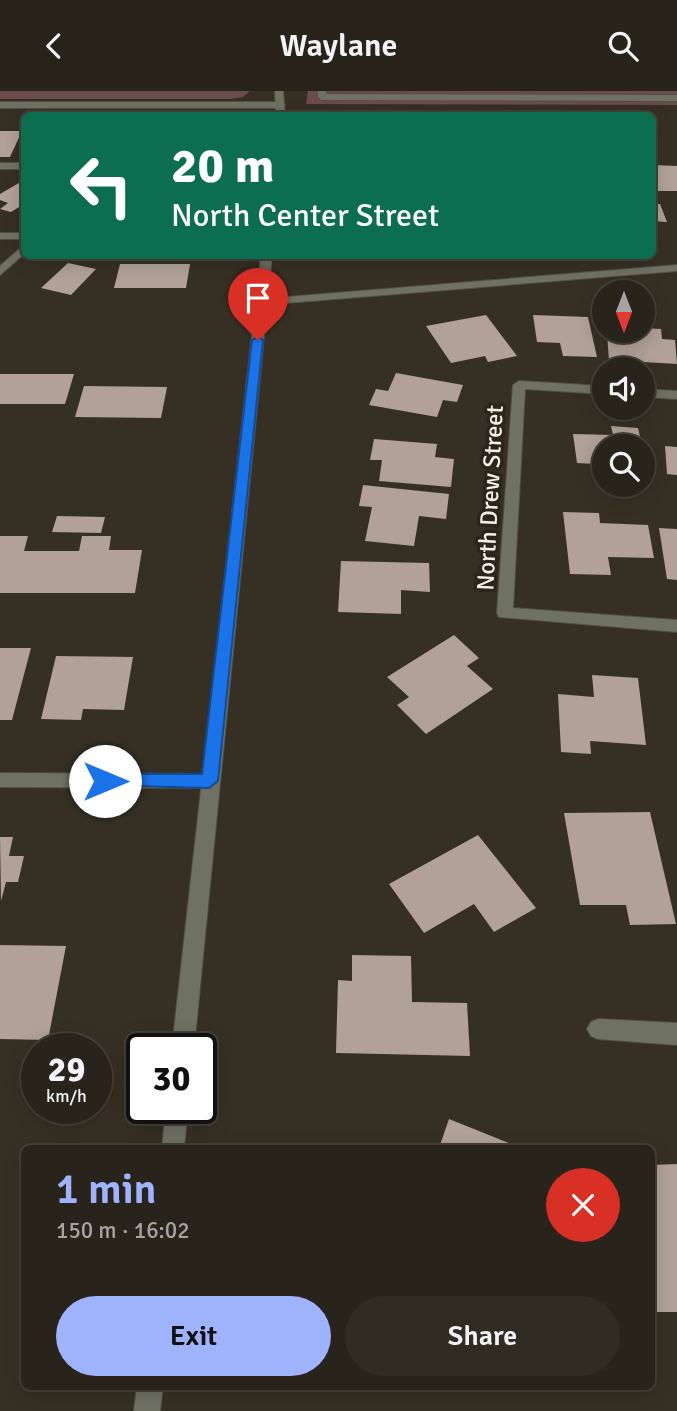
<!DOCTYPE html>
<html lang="en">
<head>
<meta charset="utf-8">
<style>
  body { margin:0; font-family:Signika,sans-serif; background:#302c24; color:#f1f3f6; height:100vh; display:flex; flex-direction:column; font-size:26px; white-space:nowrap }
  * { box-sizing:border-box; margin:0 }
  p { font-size:23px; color:#a5a4a3 }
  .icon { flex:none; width:38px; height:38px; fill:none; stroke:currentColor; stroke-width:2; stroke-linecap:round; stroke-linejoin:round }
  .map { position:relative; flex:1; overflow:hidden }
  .sheet { position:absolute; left:21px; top:1054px; width:634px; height:245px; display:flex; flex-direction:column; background:#28241b; border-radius:10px; box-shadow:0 4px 18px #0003,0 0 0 2px #44413a }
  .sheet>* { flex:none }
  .guide { position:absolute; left:21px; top:21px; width:635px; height:147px; border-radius:10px; box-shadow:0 4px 18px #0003,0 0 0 2px #44413a; background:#0b6e4f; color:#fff; overflow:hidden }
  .needle { width:46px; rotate:180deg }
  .controls { position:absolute; left:592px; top:189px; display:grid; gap:14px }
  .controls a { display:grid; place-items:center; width:63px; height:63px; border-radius:50%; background:#28241b; box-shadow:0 4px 18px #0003,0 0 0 2px #44413a; font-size:35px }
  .speed { position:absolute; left:21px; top:942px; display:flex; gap:14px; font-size:35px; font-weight:700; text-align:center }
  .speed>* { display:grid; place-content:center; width:91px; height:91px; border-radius:50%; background:#28241b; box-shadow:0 4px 18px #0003,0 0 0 2px #44413a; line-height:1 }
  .speed small { font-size:18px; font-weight:400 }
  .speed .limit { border:4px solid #111; border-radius:10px; background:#fff; color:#111 }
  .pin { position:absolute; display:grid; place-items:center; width:60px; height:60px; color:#fff; margin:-72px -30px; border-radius:50% 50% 50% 0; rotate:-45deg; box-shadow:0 0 7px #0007 }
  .pin .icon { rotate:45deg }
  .me { position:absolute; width:77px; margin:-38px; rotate:90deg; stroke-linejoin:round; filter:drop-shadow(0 0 5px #0008) }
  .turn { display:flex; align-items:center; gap:24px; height:147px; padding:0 35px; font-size:32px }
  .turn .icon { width:91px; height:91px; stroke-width:2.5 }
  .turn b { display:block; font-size:49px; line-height:60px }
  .round { display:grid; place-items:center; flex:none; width:74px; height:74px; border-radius:37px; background:#302c24 }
  .summary { display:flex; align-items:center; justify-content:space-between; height:119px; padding:0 35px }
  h1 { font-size:42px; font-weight:600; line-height:52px; color:#9fb3fd }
  .primary-button { display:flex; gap:14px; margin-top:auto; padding:14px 35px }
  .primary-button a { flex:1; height:80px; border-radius:42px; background:#9fb3fd; color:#111; font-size:28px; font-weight:600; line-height:80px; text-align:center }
  .primary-button a+a { background:#302c24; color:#f1f3f6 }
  header { display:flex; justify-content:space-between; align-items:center; height:91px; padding:0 35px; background:#28241b; font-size:32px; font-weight:600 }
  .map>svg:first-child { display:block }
  .green { fill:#6c4b4d }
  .building { fill:#b1a198 }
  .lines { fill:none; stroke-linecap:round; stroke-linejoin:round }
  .service-casing { stroke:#544f43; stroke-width:2 }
  .minor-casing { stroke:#544f43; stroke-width:2 }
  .tertiary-casing { stroke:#544f43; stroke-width:2 }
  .service { fill:#6f7263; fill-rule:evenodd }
  .minor { fill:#6f7263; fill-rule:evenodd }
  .tertiary { fill:#6f7263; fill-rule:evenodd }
  .route { fill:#1a73e8; stroke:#114b97; stroke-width:2 }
  .labels { text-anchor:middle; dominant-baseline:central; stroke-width:7; stroke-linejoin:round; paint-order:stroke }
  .street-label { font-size:24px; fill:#f4efe8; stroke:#2c261a }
</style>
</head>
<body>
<header><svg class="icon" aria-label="back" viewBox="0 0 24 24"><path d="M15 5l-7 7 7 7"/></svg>Waylane<svg class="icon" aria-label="search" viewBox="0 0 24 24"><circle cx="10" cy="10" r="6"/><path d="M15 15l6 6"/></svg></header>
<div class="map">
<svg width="677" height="1320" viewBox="0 0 677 1320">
  <rect width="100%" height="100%" fill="#363024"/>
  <path class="green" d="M 0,0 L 250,0 L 243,6 L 231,8 L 0,8 Z
    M 308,0 L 677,0 L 677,14 L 306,13 Z"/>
  <path class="building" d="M 0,40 L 22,40 L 10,66 L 0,66 Z
    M 653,74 L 677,75 L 677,100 L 653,100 Z
    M 24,89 L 24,113 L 11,121 L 0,118 L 8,112 L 0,109 L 0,103 Z
    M 653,113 L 660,113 L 667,131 L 653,130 Z
    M 68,172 L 96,178 L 71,204 L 41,197 Z
    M 120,173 L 190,173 L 186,197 L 114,197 Z
    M 486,224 L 517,265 L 488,271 L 485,265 L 451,272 L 426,235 Z
    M 533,224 L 588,226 L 597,266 L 563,265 L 560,252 L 537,251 Z
    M 642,237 L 661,238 L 662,248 L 675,249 L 677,273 L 609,269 L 607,243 L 634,244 L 633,240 L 642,240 Z
    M 396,282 L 463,294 L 457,311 L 443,309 L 437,326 L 369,314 L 376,298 L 388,300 Z
    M 0,283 L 74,283 L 65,313 L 0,313 Z
    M 84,295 L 167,296 L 161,327 L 75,326 Z
    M 611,335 L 638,337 L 642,355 L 604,355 L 604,382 L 597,382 L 596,373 L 577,372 L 573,343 L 613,344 Z
    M 374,348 L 437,353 L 435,366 L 454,368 L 451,396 L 379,390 L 382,369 L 370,369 Z
    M 665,355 L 677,356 L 677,384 L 667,383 Z
    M 363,394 L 449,403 L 446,428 L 419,425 L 414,455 L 365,450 L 372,416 L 359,415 Z
    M 563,421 L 599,422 L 600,432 L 648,434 L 654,467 L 608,466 L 611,484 L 570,483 Z
    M 57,425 L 105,426 L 101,442 L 52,441 Z
    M 659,437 L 677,438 L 677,489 L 667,488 Z
    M 0,445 L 28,445 L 24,460 L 79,460 L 82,445 L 111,445 L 109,459 L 142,459 L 135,502 L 0,502 Z
    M 341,470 L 429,472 L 430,501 L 401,499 L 401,523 L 338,521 Z
    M 454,544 L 479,567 L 467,575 L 493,598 L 426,643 L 397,614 L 409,606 L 387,586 Z
    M 0,557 L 31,557 L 12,629 L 0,629 Z
    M 56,565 L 133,566 L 124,619 L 83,618 L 81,629 L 41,628 Z
    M 592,584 L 638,587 L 646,654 L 590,650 L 591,663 L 561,661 L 558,603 L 594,606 Z
    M 650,721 L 676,833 L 630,834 L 626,814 L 580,814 L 564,722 Z
    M 478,744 L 536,817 L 494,841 L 474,813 L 424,842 L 389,793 Z
    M 0,746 L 13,746 L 9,765 L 24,765 L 18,791 L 6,791 L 1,810 Z
    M 0,854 L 66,855 L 48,949 L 0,948 Z
    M 352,864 L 411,865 L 412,911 L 467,912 L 470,965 L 336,962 L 338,889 L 352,890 Z
    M 449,1028 L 521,1057 L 439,1057 Z
    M 677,1073 L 677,1221 L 651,1221 L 651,1074 Z"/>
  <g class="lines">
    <g class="service-casing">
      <path id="service" d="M 318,0 L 326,0 L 326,3 L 677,4 L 677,10 L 322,9 L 318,6 Z
        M 0,72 L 24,72 L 24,78 L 0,78 Z
        M 677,174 L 677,180 L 262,214 L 256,211 L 262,208 Z"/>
    </g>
    <g class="minor-casing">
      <path id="minor" d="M 0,11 L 280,11 L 285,14 L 280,17 L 0,17 Z
        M 0,142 L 24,142 L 24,148 L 0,148 Z
        M 24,154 L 24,163 L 0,184 L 0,175 Z
        M 519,290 L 604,295 L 604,303 L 525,298 L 513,517 L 677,529 L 677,541 L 499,526 L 497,522 L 513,294 Z
        M 642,298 L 677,300 L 677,308 L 642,306 Z
        M 0,682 L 209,683 L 215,685 L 218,690 L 215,695 L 209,697 L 0,696 Z
        M 598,928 L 677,932 L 677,954 L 598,948 L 591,945 L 587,938 L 591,931 Z"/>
    </g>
    <g class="tertiary-casing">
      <path id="tertiary" d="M 275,0 L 283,0 L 285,24 L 276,24 Z
        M 261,164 L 272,164 L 194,957 L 172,957 Z
        M 166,1017 L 188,1017 L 184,1057 L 162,1057 Z
        M 137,1295 L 163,1295 L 160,1320 L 134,1320 Z"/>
    </g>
    <use href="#service" class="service"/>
    <use href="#minor" class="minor"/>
    <use href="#tertiary" class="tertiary"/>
  </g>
  <path class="route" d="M 258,246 L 263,249 L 218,690 L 209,697 L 99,694 L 99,685 L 105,683 L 202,683 L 252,249 Z"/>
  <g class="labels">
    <g class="street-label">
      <text transform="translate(490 407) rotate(-87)">North Drew Street</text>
    </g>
  </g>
</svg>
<div class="controls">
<a><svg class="needle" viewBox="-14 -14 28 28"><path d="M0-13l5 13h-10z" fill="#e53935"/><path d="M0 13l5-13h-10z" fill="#a5a4a3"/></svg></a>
<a><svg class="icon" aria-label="sound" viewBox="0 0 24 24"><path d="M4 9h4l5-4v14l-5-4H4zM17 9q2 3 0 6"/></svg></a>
<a><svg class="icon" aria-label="search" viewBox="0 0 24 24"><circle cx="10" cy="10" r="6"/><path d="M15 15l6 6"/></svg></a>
</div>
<div class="speed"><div>29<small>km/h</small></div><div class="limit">30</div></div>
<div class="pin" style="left:258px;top:249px;background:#d93025"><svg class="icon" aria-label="arrive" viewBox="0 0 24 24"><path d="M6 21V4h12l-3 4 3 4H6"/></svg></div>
<svg class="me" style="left:105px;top:690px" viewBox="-20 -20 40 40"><circle r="19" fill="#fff"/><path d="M0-13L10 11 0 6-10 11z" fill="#1a73e8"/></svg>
<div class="guide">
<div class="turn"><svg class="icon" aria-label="left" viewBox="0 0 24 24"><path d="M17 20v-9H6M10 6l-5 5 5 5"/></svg><div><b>20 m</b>North Center Street</div></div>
</div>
<section class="sheet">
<div class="summary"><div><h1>1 min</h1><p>150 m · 16:02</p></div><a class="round" style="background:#d93025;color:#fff"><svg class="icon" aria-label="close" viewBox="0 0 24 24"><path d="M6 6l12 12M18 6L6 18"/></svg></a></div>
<div class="primary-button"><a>Exit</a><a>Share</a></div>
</section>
</div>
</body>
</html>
